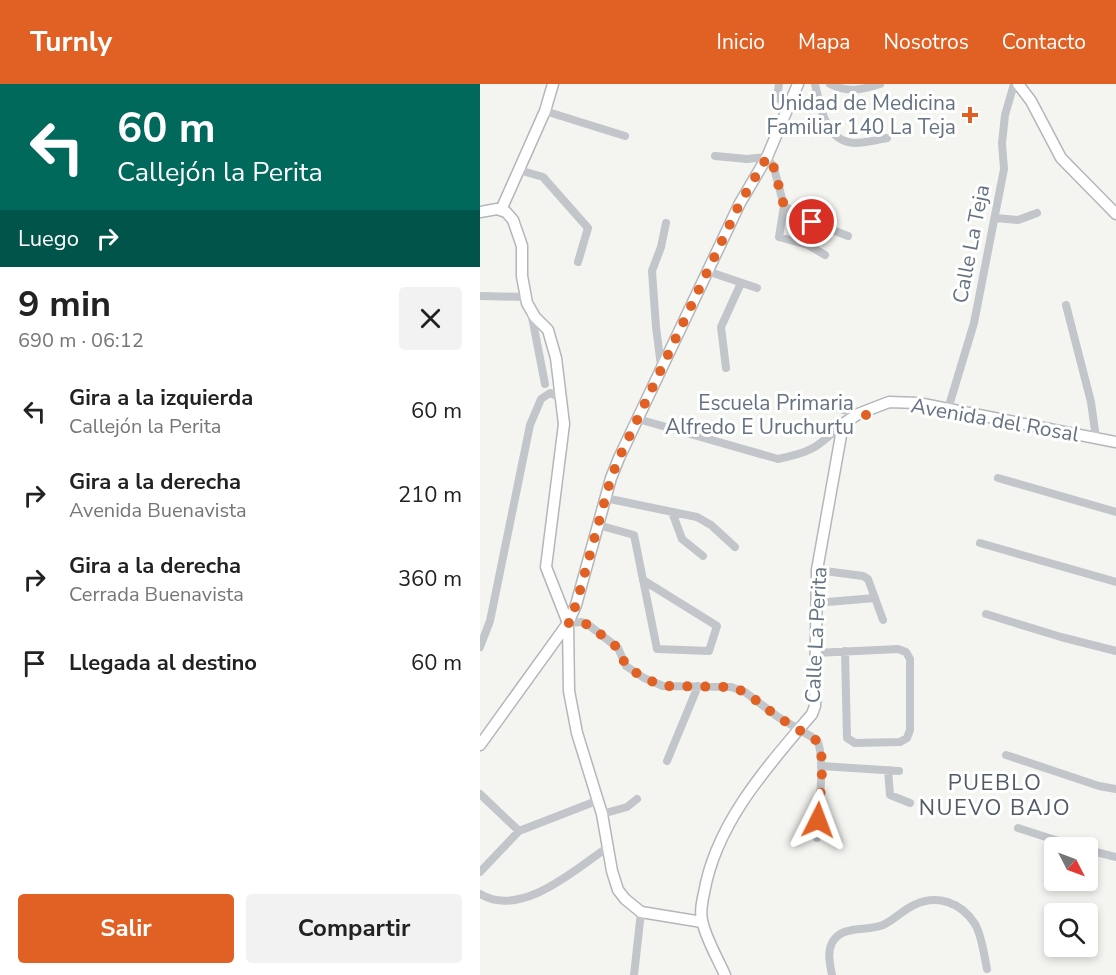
<!DOCTYPE html>
<html lang="es">
<head>
<meta charset="utf-8">
<style>
  body { margin:0; font-family:"Nunito Sans",sans-serif; background:#f2f2f2; color:#222; height:100vh; display:flex; flex-direction:column; font-size:22px; white-space:nowrap }
  * { box-sizing:border-box; margin:0 }
  p { font-size:20px; color:#767676 }
  .icon { flex:none; width:33px; height:33px; fill:none; stroke:currentColor; stroke-width:2; stroke-linecap:round; stroke-linejoin:round }
  .map { position:relative; flex:1; overflow:hidden }
  .drawer { display:flex; flex-direction:column; background:#fff; width:480px }
  .drawer>* { flex:none }
  .top-card { background:#00695c; color:#fff; overflow:hidden }
  .needle { width:39px; rotate:132deg }
  .tools { position:absolute; left:564px; top:753px; display:grid; gap:12px }
  .tools a { display:grid; place-items:center; width:54px; height:54px; border-radius:6px; background:#fff; box-shadow:0 3px 9px #0003; font-size:30px }
  .pin { position:absolute; display:grid; place-items:center; width:51px; height:51px; color:#fff; margin:-26px; border:3px solid #fff; border-radius:50%; box-shadow:0 2px 6px #0007 }
  .me { position:absolute; width:66px; margin:-33px; rotate:3deg; stroke-linejoin:round; filter:drop-shadow(0 0 4px #0008) }
  .turn { display:flex; align-items:center; gap:21px; height:126px; padding:0 18px; font-size:27px }
  .turn .icon { width:78px; height:78px; stroke-width:2.5 }
  .turn b { display:block; font-size:42px; line-height:51px }
  .then { display:flex; align-items:center; height:57px; padding:0 18px; background:#0003; gap:12px; font-size:22px }
  .round { display:grid; place-items:center; flex:none; width:63px; height:63px; border-radius:6px; background:#f2f2f2 }
  .overview { display:flex; align-items:center; justify-content:space-between; height:102px; padding:0 18px }
  h1 { font-size:36px; font-weight:700; line-height:45px }
  .cta { display:flex; gap:12px; margin-top:auto; padding:12px 18px }
  .cta a { flex:1; height:69px; border-radius:6px; background:#e16124; color:#fff; font-size:24px; font-weight:700; line-height:69px; text-align:center }
  .cta a+a { background:#f2f2f2; color:#222 }
  ul { padding:0; list-style:none }
  li { display:flex; align-items:center; gap:18px; height:84px; padding:0 18px }
  li div { flex:1 }
  li b { display:block; font-size:22px }
  li em { font-style:normal }
  header { display:flex; align-items:center; gap:36px; box-sizing:border-box; height:84px; padding:0 30px; background:#e16124; color:#fff }
  header strong { font-size:28px }
  nav { display:flex; gap:33px; margin-inline-start:auto; font-size:21px }
  main { display:flex; flex:1; min-height:0 }
  .map>svg:first-child { display:block }
  .lines { fill:none; stroke-linecap:round; stroke-linejoin:round }
  .secondary-casing { stroke:#b2b7bb; stroke-width:13 }
  .street { stroke:#c2c5c9; stroke-width:8 }
  .secondary { stroke:#fff; stroke-width:10 }
  .route { stroke:#e16124; stroke-width:10; stroke-dasharray:0 18 }
  .poi-dot { fill:#e16124; stroke:#fff; stroke-width:2 }
  .labels { text-anchor:middle; dominant-baseline:central; stroke-width:6; stroke-linejoin:round; paint-order:stroke }
  .poi-label { font-size:21px; fill:#647281; stroke:#fff; text-anchor:end }
  .street-label { font-size:21px; fill:#647281; stroke:#fff }
  .neighbourhood-label { font-size:22px; letter-spacing:1.5px; fill:#515b67; stroke:#fff }
</style>
</head>
<body>
<header>
<strong>Turnly</strong>
<nav><a>Inicio</a><a>Mapa</a><a>Nosotros</a><a>Contacto</a></nav>
</header>
<main>
<section class="drawer">
<div class="top-card">
<div class="turn"><svg class="icon" aria-label="left" viewBox="0 0 24 24"><path d="M17 20v-9H6M10 6l-5 5 5 5"/></svg><div><b>60 m</b>Callejón la Perita</div></div>
<div class="then">Luego<svg class="icon" aria-label="right" viewBox="0 0 24 24"><path d="M7 20v-9h11M14 6l5 5-5 5"/></svg></div>
</div>
<div class="overview"><div><h1>9 min</h1><p>690 m · 06:12</p></div><a class="round"><svg class="icon" aria-label="close" viewBox="0 0 24 24"><path d="M6 6l12 12M18 6L6 18"/></svg></a></div>
<ul>
<li><svg class="icon" aria-label="left" viewBox="0 0 24 24"><path d="M17 20v-9H6M10 6l-5 5 5 5"/></svg><div><b>Gira a la izquierda</b><p>Callejón la Perita</p></div><em>60 m</em></li>
<li><svg class="icon" aria-label="right" viewBox="0 0 24 24"><path d="M7 20v-9h11M14 6l5 5-5 5"/></svg><div><b>Gira a la derecha</b><p>Avenida Buenavista</p></div><em>210 m</em></li>
<li><svg class="icon" aria-label="right" viewBox="0 0 24 24"><path d="M7 20v-9h11M14 6l5 5-5 5"/></svg><div><b>Gira a la derecha</b><p>Cerrada Buenavista</p></div><em>360 m</em></li>
<li><svg class="icon" aria-label="arrive" viewBox="0 0 24 24"><path d="M6 21V4h12l-3 4 3 4H6"/></svg><div><b>Llegada al destino</b></div><em>60 m</em></li>
</ul>
<div class="cta"><a>Salir</a><a>Compartir</a></div>
</section>
<div class="map">
<svg width="636" height="891" viewBox="0 0 636 891">
  <rect width="100%" height="100%" fill="#f4f5f1"/>
  <g class="lines">
    <g class="secondary-casing">
      <path id="secondary" d="M 538,0 L 551,17 L 581,74 L 636,130
        M 21,126 L 65,27 L 73,0
        M 0,128 L 17,125 L 26,128 L 33,136 L 42,162 L 42,192 L 47,219 L 55,233 L 68,246 L 76,274 L 84,340 L 66,483 L 88,539 L 89,607 L 97,649 L 122,730 L 132,787 L 138,806 L 145,815 L 161,828 L 222,838
        M 0,661 L 88,539 L 96,521 L 131,394 L 139,374 L 260,119 L 287,73 L 318,0
        M 245,891 C 238,875 225,853 222,836 C 220,827 222,818 224,809 C 236,739 287,683 332,630 L 335,622 L 337,486 L 363,340 L 378,330 L 409,318 L 438,319 L 636,358"/>
    </g>
    <path class="street" d="M 299,0 L 297,14 L 310,20
      M 335,0 C 340,22 345,57 374,59 C 385,59 397,56 407,54
      M 350,0 C 368,9 381,6 400,0
      M 65,27 L 145,52
      M 235,72 L 267,75 L 287,73 L 294,84 L 304,122 L 332,138 L 368,152
      M 39,86 L 63,93 L 108,144 L 98,178
      M 304,122 L 299,153 L 328,161 L 345,171
      M 515,134 L 538,136 L 557,129
      M 227,187 L 277,204
      M 0,212 L 46,213
      M 586,221 L 611,318 L 616,354
      M 51,228 L 65,300
      M 181,282 L 176,243 L 172,187 L 181,163 L 186,139
      M 246,284 L 241,243 L 261,199
      M 325,316 L 378,330
      M 468,325 L 494,239 L 524,85 L 522,59 L 525,31 L 534,0
      M 158,335 L 298,375 C 333,368 337,363 363,340
      M 518,394 L 636,428
      M 125,414 L 217,433 L 231,441 L 255,463
      M 192,428 L 202,455 L 223,472
      M 118,441 L 154,451 L 177,565 L 229,567 L 237,542 L 163,496
      M 500,459 L 636,498
      M 337,486 L 383,492 L 388,495 L 403,536
      M 347,518 L 395,514
      M 506,530 L 581,553 L 636,567
      M 88,539 L 102,538 L 110,542 L 138,564 L 146,582 L 164,594 L 183,602 L 251,603 L 265,608 L 298,633 L 337,656 C 346,672 338,733 337,754
      M 0,563 L 10,537 L 50,341 L 61,315 L 70,309 L 82,314
      M 335,569 L 418,565 L 426,568 L 430,575 L 430,646 L 427,654 L 420,658 L 375,659 L 367,654 L 365,567
      M 526,671 L 619,702 L 636,705
      M 187,677 L 218,602
      M 341,682 L 419,687
      M 408,686 L 410,711 L 430,719
      M 0,710 L 39,747
      M 122,730 L 147,723 L 157,715
      M 538,744 L 600,764
      M 608,766 L 636,773
      M 0,788 L 39,747 L 119,716
      M 0,810 C 41,835 96,785 128,763
      M 154,891 L 161,828
      M 352,891 C 350,880 347,869 352,859 C 362,840 386,848 403,841 C 414,836 423,826 434,821 C 457,810 481,818 495,840 C 502,852 504,871 507,885"/>
    <use href="#secondary" class="secondary"/>
  </g>
  <g class="lines">
    <path class="route" d="M 332,138 L 304,122 L 294,84 L 287,73 L 260,119 L 139,374 L 131,394 L 96,521 L 88,539 L 102,538 L 110,542 L 138,564 L 146,582 L 164,594 L 183,602 L 251,603 L 265,608 L 298,633 L 337,657 C 347,673 339,716 338,736"/>
  </g>
  <g class="poi-dot">
    <path d="M487 22h6v6h6v6h-6v6h-6v-6h-6v-6h6z"/>
    <circle cx="386" cy="331" r="6"/>
  </g>
  <g class="labels">
    <g class="poi-label">
      <text x="476" y="19">Unidad de Medicina<tspan x="476" dy="24">Familiar 140 La Teja</tspan></text>
      <text x="374" y="319">Escuela Primaria<tspan x="374" dy="24">Alfredo E Uruchurtu</tspan></text>
    </g>
    <g class="street-label">
      <text transform="translate(491 160) rotate(-79)">Calle La Teja</text>
      <text transform="translate(515 336) rotate(10)">Avenida del Rosal</text>
      <text transform="translate(336 551) rotate(-87)">Calle La Perita</text>
    </g>
    <g class="neighbourhood-label">
      <text x="515" y="699">PUEBLO<tspan x="515" dy="25">NUEVO BAJO</tspan></text>
    </g>
  </g>
</svg>
<div class="tools">
<a><svg class="needle" viewBox="-14 -14 28 28"><path d="M0-13l5 13h-10z" fill="#e53935"/><path d="M0 13l5-13h-10z" fill="#767676"/></svg></a>
<a><svg class="icon" aria-label="search" viewBox="0 0 24 24"><circle cx="10" cy="10" r="6"/><path d="M15 15l6 6"/></svg></a>
</div>
<div class="pin" style="left:332px;top:138px;background:#d93025"><svg class="icon" aria-label="arrive" viewBox="0 0 24 24"><path d="M6 21V4h12l-3 4 3 4H6"/></svg></div>
<svg class="me" style="left:338px;top:736px" viewBox="-20 -20 40 40"><path d="M0-17L14 15 0 8-14 15z" fill="#e16124" stroke="#fff" stroke-width="4"/></svg>
</div>
</main>
</body>
</html>
